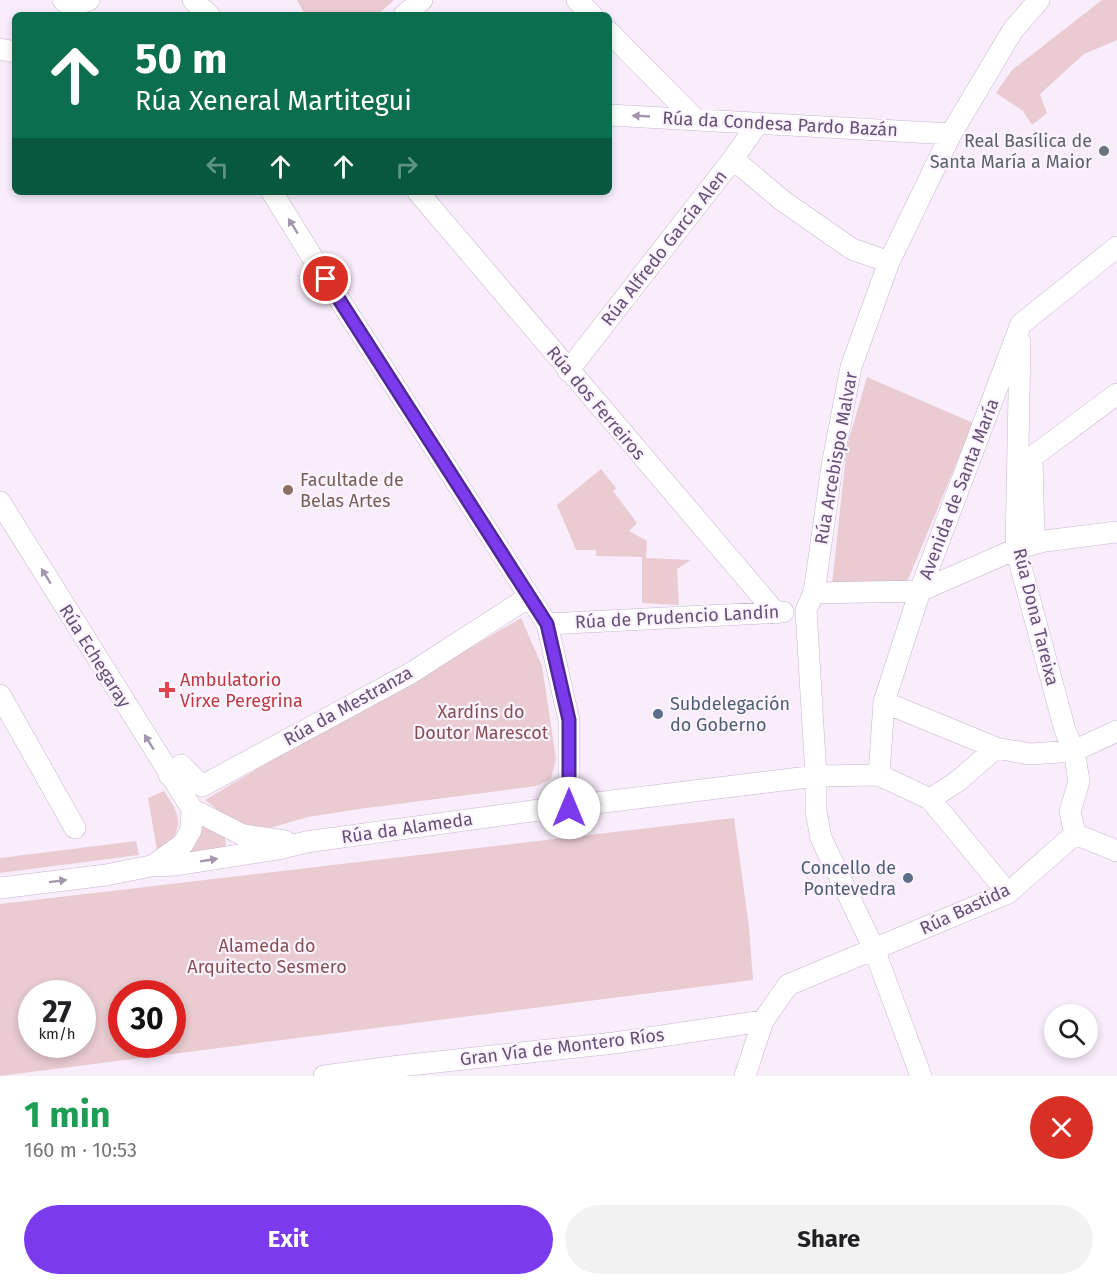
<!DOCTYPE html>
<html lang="en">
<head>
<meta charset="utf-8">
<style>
  body { margin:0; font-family:"Fira Sans",sans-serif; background:#f2f2f2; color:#202124; height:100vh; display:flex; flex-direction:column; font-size:22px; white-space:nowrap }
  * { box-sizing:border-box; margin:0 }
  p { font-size:20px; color:#757577 }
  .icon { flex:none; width:33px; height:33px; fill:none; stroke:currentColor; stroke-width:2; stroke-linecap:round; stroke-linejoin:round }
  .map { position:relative; height:1076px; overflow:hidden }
  .details { display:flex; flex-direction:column; background:#fff; flex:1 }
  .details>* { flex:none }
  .top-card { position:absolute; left:12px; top:12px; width:600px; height:183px; border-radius:9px; box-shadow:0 3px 9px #0003; background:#0b6e4f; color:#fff; overflow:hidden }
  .fabs { position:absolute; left:1044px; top:1004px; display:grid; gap:12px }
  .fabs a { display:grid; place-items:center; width:54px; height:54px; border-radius:50%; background:#fff; box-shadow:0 3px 9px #0003; font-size:30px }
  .speed { position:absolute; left:18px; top:980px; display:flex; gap:12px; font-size:30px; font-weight:700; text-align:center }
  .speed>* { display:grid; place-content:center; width:78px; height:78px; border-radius:50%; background:#fff; box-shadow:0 3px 9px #0003; line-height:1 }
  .speed small { font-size:15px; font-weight:400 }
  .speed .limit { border:9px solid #d22; background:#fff; color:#111 }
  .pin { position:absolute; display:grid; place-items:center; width:51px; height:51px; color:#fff; margin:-26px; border:3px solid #fff; border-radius:50%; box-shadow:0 2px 6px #0007 }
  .me { position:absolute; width:66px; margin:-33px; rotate:0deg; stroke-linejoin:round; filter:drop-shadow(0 0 4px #0008) }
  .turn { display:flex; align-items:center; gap:21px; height:126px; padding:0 24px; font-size:27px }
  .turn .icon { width:78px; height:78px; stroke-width:2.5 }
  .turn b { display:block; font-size:42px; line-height:51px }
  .lanes { display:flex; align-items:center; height:57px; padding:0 24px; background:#0003; justify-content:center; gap:30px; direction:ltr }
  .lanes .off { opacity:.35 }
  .round { display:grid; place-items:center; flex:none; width:63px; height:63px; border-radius:32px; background:#f2f2f2 }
  .headline { display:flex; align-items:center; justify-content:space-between; height:102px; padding:0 24px }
  h1 { font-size:36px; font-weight:700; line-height:45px; color:#1e9e55 }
  .action { display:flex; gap:12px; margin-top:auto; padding:12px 24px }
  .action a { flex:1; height:69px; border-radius:36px; background:#7c3aed; color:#fff; font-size:24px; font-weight:700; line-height:69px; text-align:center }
  .action a+a { background:#f2f2f2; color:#202124 }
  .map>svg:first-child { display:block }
  .green { fill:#e9cbd1; fill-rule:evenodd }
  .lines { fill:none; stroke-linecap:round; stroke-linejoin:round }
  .street-casing { stroke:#c6b5d0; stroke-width:22 }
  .street { stroke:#fff; stroke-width:21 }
  .oneway { fill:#a396ad }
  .route-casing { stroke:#51269a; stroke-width:15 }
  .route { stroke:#7c3aed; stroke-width:10 }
  .worship-dot { fill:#6b7280; stroke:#fcf3fe; stroke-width:2 }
  .education-dot { fill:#8d6e63; stroke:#fcf3fe; stroke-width:2 }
  .health-dot { fill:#e0444e; stroke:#fcf3fe; stroke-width:2 }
  .service-dot { fill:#5c6f8a; stroke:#fcf3fe; stroke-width:2 }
  .labels { text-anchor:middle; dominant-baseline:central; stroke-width:4.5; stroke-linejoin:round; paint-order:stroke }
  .street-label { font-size:18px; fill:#655076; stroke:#fcf3fe }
  .worship-label { font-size:18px; fill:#5b616d; stroke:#fcf3fe; text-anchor:end }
  .education-label { font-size:18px; fill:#785e54; stroke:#fcf3fe; text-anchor:start }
  .health-label { font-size:18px; fill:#be3a42; stroke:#fcf3fe; text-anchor:start }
  .service-label { font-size:18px; fill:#4e5e75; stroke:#fcf3fe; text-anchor:start }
  .park-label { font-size:18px; fill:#864f54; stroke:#fcf3fe }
</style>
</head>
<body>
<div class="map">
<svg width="1117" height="1076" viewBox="0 0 1117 1076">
  <rect width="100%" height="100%" fill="#f9edfb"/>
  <path class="green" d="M 297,0 L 394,0 L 377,15 L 305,15 Z
    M 1102,0 L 1117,0 L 1117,40 L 1084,54 L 1040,94 L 1047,113 L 1032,125 L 1023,111 L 996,93 L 1012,70 Z
    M 867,377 L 973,423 L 907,582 L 832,584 L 847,446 Z
    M 601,469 L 616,488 L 613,491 L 637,523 L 629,531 L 647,541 L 646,558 L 691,560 L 677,569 L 679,605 L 642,603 L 642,557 L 596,556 L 596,550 L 576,550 L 557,505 Z
    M 521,618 L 542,666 L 556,759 L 551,779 L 536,786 L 359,809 L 308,817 L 270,828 L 243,824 L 224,815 L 205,800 C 309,737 417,680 521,618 Z
    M 164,791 C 179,814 184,821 169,847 L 157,850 L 148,798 Z
    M 734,818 L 749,927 L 753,980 L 0,1076 L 0,904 ZM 32,993 L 82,993 L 82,1044 L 32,1044 ZM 122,993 L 172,993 L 172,1044 L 122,1044 Z
    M 204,824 L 225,837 L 227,853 L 187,856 Z
    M 136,841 L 139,855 L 0,873 L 0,858 Z"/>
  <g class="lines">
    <g class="street-casing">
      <path id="street" d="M 63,0 L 71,6 L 89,0
        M 193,0 L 209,15
        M 577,0 L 592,15
        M 404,15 L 422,0
        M 609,32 L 695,119
        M 0,49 L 15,52
        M 609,115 L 951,134
        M 733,159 L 783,201 L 852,249 L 889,262
        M 272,192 L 314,260 L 547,624 L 569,720 L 569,808
        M 418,192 L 776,613
        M 1020,342 L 1016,549 L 1065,730 L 1074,751 L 1079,781 L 1070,812 L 1075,834
        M 568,371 L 733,159 L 758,123
        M 0,502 L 192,809 L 243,835 L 285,841
        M 1034,544 L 1032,457 L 1117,394
        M 814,593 L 920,591 L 1016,549 L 1045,541 L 1117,532
        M 547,624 L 783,612
        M 0,695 L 75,828
        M 884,702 L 996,748
        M 169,775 L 181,765 L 202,786 L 411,673 L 529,597
        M 879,775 L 884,702 L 920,591 L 1021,324 L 1117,247
        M 930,799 L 1008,893
        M 1075,834 L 1117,851
        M 152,866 L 183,844 L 191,830 L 192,809
        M 0,888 L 106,875 L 151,866 L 176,865 L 278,849 L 306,842 L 539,810 L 816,776 L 879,775 L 930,799 L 958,781 L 996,748 L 1030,754 L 1074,751 L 1117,731
        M 324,1076 L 400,1066 L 614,1043 L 763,1021
        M 745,1076 L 763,1021 L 788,985 L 1008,893 L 1075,834
        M 921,1076 L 874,949 L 821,838 L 816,811 L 816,776 L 806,610 L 814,593 L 832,466 L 851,367 L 889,262 L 951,134 L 1013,30 L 1039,0"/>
    </g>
    <use href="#street" class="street"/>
  </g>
  <defs><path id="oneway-solid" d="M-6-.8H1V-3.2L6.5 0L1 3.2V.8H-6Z" transform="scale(1.5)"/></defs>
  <g class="oneway">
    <use href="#oneway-solid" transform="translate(641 116) rotate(-177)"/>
    <use href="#oneway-solid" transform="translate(293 226) rotate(-122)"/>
    <use href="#oneway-solid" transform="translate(46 576) rotate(-122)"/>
    <use href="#oneway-solid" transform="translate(149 742) rotate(-122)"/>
    <use href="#oneway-solid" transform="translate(209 860) rotate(-9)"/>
    <use href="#oneway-solid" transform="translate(58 881) rotate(-7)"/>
  </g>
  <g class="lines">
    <g class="route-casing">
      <path id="route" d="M 326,279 L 547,624 L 569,720 L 569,808"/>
    </g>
    <use href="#route" class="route"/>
  </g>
  <circle class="worship-dot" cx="1104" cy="151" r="6"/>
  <circle class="education-dot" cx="288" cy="490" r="6"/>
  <path class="health-dot" d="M164 681h6v6h6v6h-6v6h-6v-6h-6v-6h6z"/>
  <g class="service-dot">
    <circle cx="658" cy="714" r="6"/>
    <circle cx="908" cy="878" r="6"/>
  </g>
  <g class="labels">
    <g class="street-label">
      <text transform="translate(780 124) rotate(3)">Rúa da Condesa Pardo Bazán</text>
      <text transform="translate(664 248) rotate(-52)">Rúa Alfredo García Alen</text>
      <text transform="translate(596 403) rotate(50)">Rúa dos Ferreiros</text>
      <text transform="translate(836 458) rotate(-80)">Rúa Arcebispo Malvar</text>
      <text transform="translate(959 489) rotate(-69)">Avenida de Santa María</text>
      <text transform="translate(677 617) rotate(-3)">Rúa de Prudencio Landín</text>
      <text transform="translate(1036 617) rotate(76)">Rúa Dona Tareixa</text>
      <text transform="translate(95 656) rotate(58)">Rúa Echegaray</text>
      <text transform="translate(348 706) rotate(-29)">Rúa da Mestranza</text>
      <text transform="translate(407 828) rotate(-8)">Rúa da Alameda</text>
      <text transform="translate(965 909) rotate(-25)">Rúa Bastida</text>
      <text transform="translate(562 1047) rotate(-7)">Gran Vía de Montero Ríos</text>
    </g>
    <g class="worship-label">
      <text x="1092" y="141">Real Basílica de<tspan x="1092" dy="21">Santa María a Maior</tspan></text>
    </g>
    <g class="education-label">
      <text x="300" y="480">Facultade de<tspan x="300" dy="21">Belas Artes</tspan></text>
    </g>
    <g class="health-label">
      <text x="180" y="680">Ambulatorio<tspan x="180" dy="21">Virxe Peregrina</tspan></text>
    </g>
    <g class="service-label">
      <text x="670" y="704">Subdelegación<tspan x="670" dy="21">do Goberno</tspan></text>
      <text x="896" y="868" text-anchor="end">Concello de<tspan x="896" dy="21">Pontevedra</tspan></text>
    </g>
    <g class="park-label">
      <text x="481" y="712">Xardíns do<tspan x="481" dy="21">Doutor Marescot</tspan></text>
      <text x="267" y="946">Alameda do<tspan x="267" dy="21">Arquitecto Sesmero</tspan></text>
    </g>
  </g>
</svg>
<div class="fabs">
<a><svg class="icon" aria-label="search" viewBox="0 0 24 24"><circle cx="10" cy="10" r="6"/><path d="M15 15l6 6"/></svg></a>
</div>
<div class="speed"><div>27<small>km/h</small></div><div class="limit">30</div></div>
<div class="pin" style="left:326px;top:279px;background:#d93025"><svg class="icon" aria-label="arrive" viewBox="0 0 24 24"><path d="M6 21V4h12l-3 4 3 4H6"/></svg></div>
<svg class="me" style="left:569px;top:808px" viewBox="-20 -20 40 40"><circle r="19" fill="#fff"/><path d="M0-13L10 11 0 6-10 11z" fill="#7c3aed"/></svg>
<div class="top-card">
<div class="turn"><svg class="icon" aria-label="ahead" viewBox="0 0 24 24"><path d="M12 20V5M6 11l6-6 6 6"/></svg><div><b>50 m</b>Rúa Xeneral Martitegui</div></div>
<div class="lanes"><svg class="icon off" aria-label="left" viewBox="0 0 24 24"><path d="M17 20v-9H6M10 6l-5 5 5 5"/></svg><svg class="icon" aria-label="ahead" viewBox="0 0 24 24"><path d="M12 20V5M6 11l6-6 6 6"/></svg><svg class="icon" aria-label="ahead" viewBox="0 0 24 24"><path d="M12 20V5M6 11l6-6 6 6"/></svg><svg class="icon off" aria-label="right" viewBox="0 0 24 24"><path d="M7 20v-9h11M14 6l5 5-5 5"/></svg></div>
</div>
</div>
<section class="details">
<div class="headline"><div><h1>1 min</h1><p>160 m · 10:53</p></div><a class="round" style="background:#d93025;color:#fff"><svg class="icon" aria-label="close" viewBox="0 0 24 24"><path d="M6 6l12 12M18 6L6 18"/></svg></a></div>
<div class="action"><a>Exit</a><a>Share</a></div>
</section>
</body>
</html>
